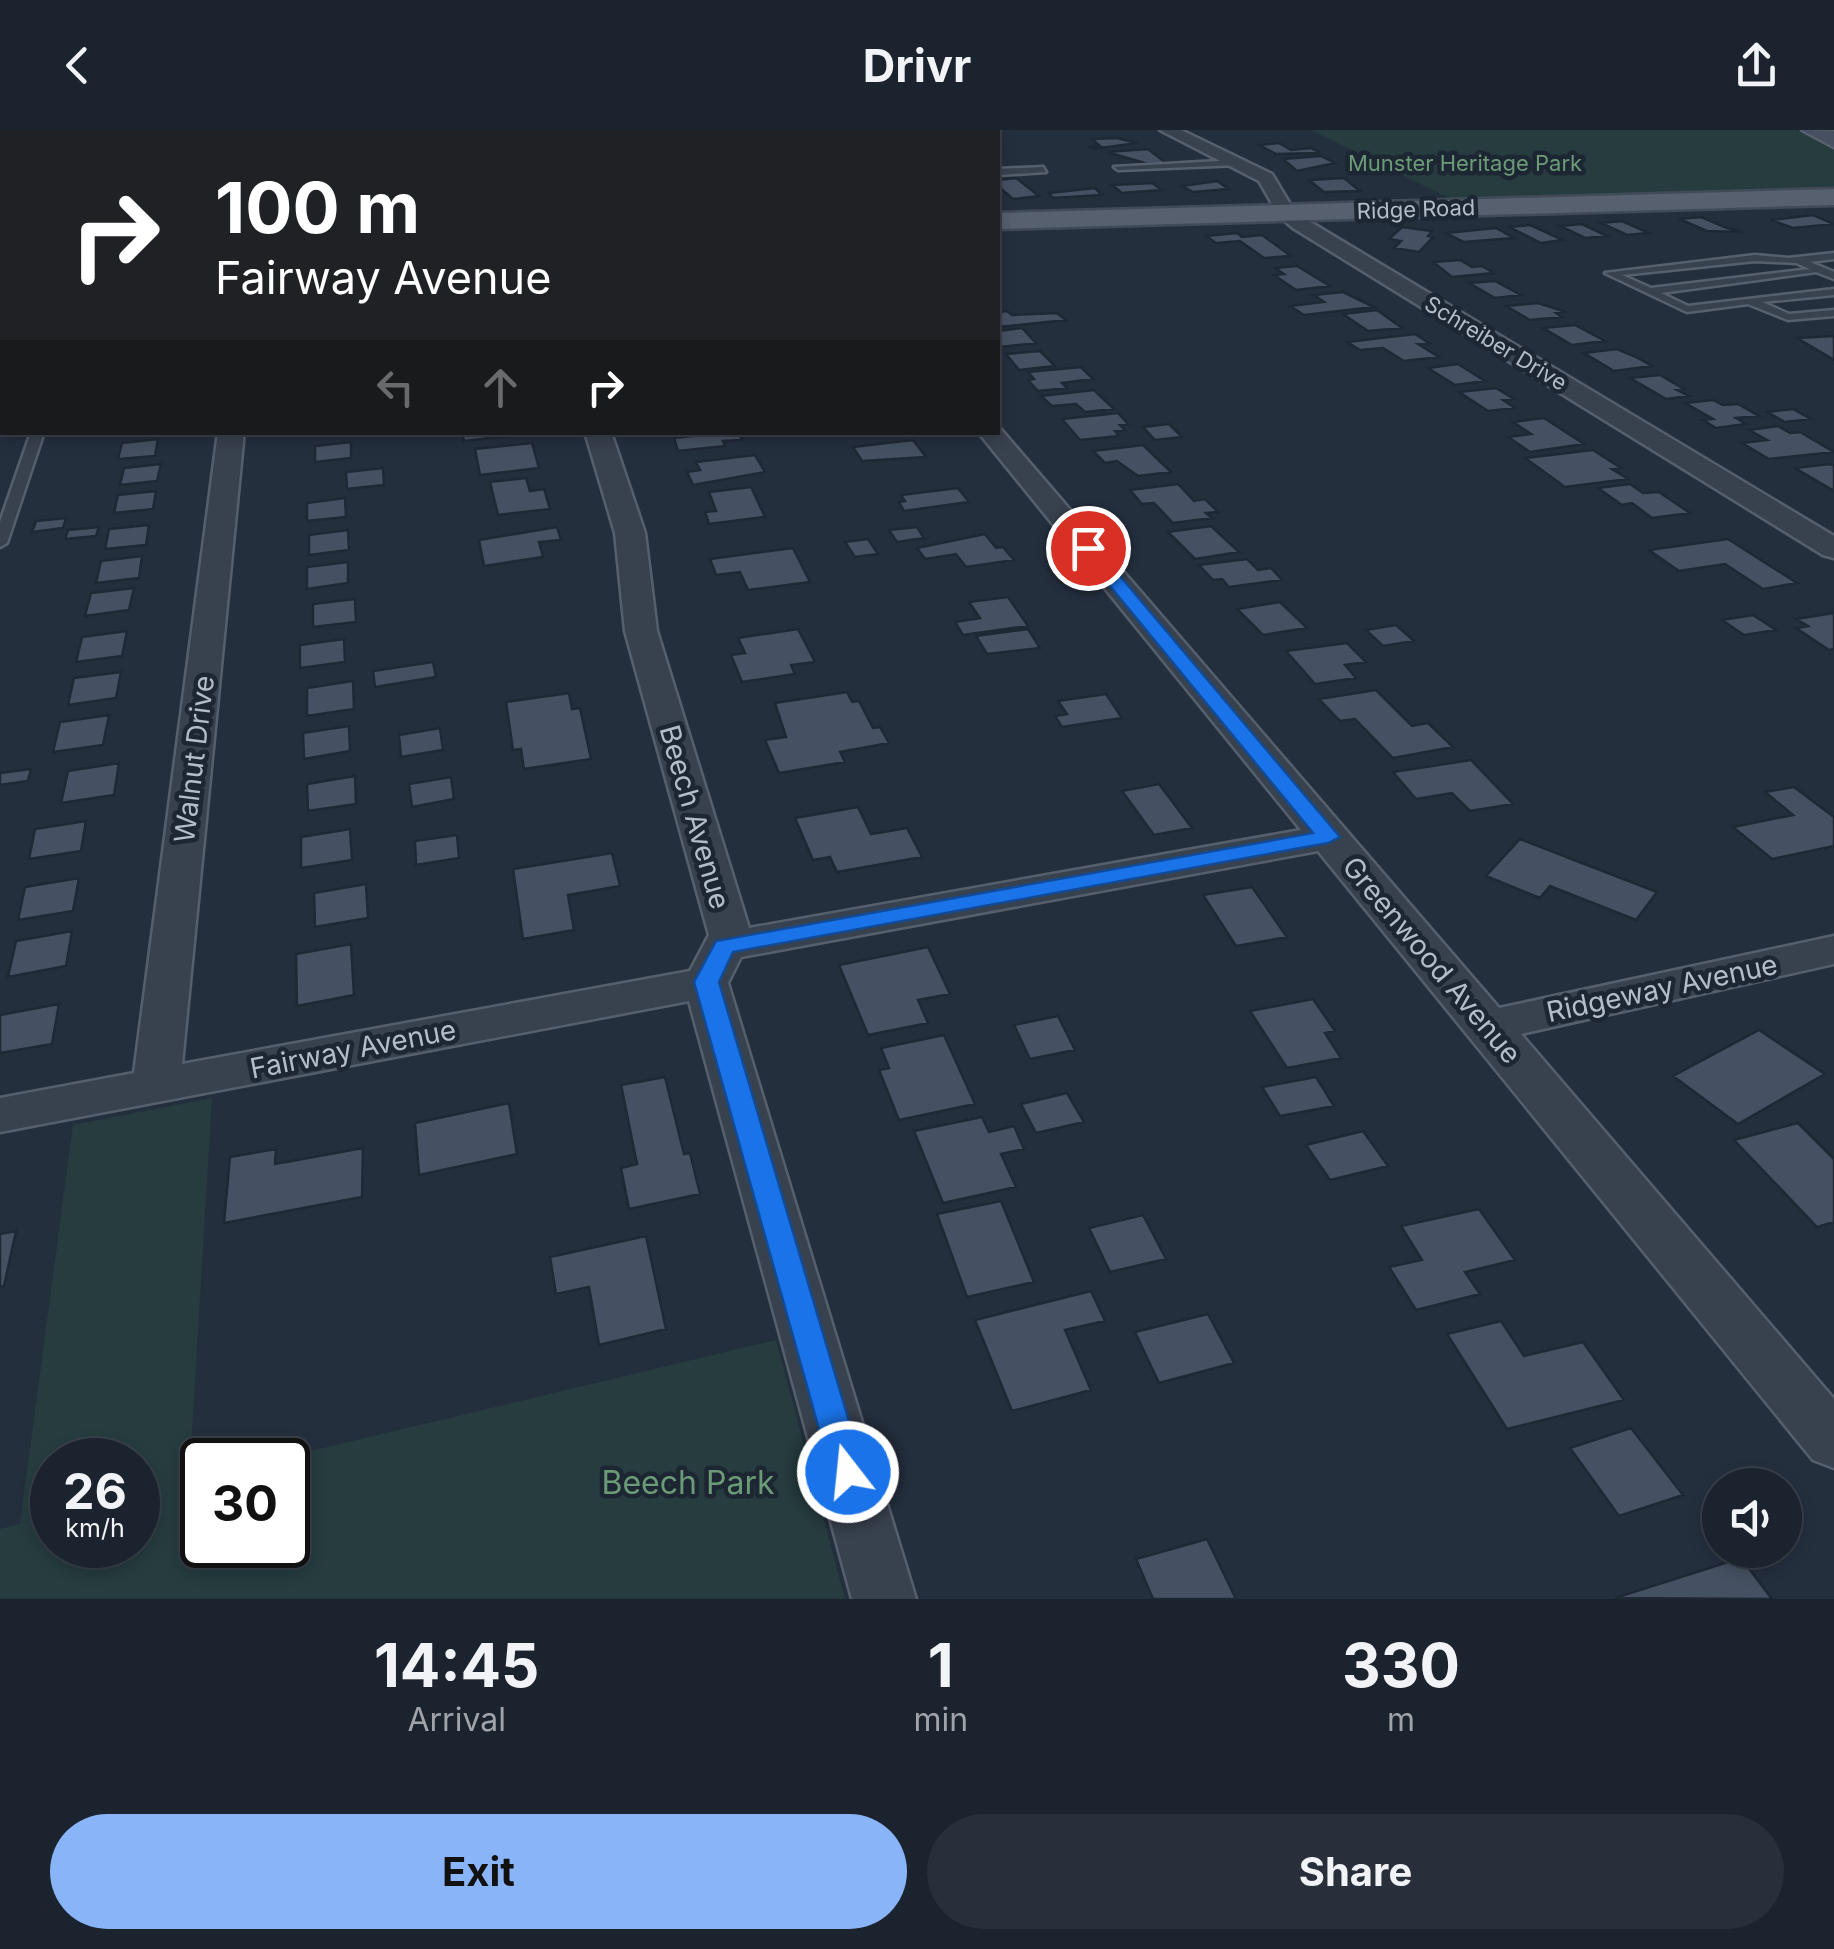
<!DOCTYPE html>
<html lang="en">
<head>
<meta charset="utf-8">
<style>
  body { margin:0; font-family:Inter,sans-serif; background:#282f3a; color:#f1f3f6; height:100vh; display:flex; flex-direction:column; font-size:38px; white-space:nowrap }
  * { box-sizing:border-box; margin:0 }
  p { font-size:32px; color:#a0a4aa }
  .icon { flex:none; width:55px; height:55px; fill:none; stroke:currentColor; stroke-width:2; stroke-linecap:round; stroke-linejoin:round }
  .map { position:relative; height:1469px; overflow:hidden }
  .sheet { display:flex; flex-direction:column; background:#1b232e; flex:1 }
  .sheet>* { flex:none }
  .top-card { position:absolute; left:0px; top:0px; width:1000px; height:305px; box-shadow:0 5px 15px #0003,0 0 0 2px #39404a; background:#202124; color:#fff; overflow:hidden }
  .controls { position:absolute; left:1702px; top:1338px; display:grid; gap:20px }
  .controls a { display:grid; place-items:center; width:100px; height:100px; border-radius:50%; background:#1b232e; box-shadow:0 5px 15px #0003,0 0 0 2px #39404a; font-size:50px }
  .speed { position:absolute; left:30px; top:1308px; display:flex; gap:20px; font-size:50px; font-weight:700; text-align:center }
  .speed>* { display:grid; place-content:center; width:130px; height:130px; border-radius:50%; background:#1b232e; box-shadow:0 5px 15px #0003,0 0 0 2px #39404a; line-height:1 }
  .speed small { font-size:25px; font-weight:400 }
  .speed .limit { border:5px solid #111; border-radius:15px; background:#fff; color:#111 }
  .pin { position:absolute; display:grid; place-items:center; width:85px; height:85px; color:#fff; margin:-42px; border:5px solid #fff; border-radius:50%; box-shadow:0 2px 10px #0007 }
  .me { position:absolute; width:110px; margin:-55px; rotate:344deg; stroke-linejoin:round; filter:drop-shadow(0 0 8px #0008) }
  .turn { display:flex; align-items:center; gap:35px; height:210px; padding:0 50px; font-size:45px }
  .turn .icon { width:130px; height:130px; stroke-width:2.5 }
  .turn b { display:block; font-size:70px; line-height:85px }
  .lanes { display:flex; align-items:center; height:95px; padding:0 50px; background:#0003; justify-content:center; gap:50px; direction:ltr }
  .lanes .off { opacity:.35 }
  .eta { display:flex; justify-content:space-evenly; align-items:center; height:170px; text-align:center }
  .eta b { font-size:60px; font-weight:700; line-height:70px }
  .button { display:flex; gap:20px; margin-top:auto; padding:20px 50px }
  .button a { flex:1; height:115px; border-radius:60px; background:#8ab4f8; color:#111; font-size:40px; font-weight:700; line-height:115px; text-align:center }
  .button a+a { background:#282f3a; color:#f1f3f6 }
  header { display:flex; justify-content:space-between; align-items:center; height:130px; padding:0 50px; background:#1b232e; font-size:45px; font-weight:700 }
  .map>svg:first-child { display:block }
  .green { fill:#263c3f; fill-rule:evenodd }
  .building { fill:#455162; stroke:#1f2835; stroke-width:2.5 }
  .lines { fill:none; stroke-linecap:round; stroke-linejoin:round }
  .lane-casing { stroke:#565f6c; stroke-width:5 }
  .street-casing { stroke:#565f6c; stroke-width:5 }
  .secondary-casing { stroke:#565f6c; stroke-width:5 }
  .primary-casing { stroke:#414a57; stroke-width:5 }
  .lane { fill:#38414e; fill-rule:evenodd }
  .street { fill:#38414e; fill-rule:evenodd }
  .secondary { fill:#465061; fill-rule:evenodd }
  .primary { fill:#56606e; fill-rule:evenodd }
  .route { fill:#1a73e8; stroke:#114b97; stroke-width:2.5 }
  .labels { text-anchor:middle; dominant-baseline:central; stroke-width:9; stroke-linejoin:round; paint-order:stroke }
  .far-park-label { font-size:22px; fill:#6b9a76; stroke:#1d2633 }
  .far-street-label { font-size:22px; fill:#b4bcc9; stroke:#1d2633 }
  .street-label { font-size:28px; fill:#b4bcc9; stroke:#1d2633 }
  .near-park-label { font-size:32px; fill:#6b9a76; stroke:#1d2633 }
</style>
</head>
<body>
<header><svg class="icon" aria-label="back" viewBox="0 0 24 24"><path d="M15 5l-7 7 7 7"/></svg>Drivr<svg class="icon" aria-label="share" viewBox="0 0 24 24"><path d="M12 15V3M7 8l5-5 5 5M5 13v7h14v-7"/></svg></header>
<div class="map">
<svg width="1834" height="1469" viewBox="0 0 1834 1469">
  <rect width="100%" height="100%" fill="#242f3e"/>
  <path class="green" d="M 1311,0 L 1795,0 L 1834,16 L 1834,59 L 1449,68 Z
    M 212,968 L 189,1349 L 202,1347 L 202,1415 L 288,1415 L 288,1330 L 273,1330 L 776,1210 L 845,1469 L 0,1469 L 0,1399 L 20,1394 L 73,995 ZM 138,1330 L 138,1415 L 52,1415 L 52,1330 Z"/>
  <path class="building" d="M 1117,8 L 1137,13 L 1094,19 L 1090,17 L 1100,16 L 1092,9 Z
    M 1279,13 L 1291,20 L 1311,18 L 1321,23 L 1276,24 L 1259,15 Z
    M 1148,19 L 1166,33 L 1148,34 L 1107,22 Z
    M 1321,26 L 1335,33 L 1297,41 L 1283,29 Z
    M 1016,48 L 1039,66 L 1013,69 L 998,56 L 998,50 Z
    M 1344,48 L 1360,61 L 1324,62 L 1309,50 Z
    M 1217,51 L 1229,59 L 1193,62 L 1182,56 Z
    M 1152,53 L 1162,60 L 1122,63 L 1112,55 Z
    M 1095,58 L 1102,65 L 1053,68 L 1049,63 Z
    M 1813,85 L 1834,94 L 1793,98 L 1771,90 Z
    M 1701,87 L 1727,98 L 1743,102 L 1707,101 L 1679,89 Z
    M 1622,91 L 1649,103 L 1627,105 L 1601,93 Z
    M 1582,94 L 1607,106 L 1585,108 L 1560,96 Z
    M 1530,95 L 1563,110 L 1541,113 L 1509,97 Z
    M 1402,97 L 1432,101 L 1428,106 L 1433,107 L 1419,122 L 1394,118 L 1401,111 L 1389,109 Z
    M 1496,98 L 1514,108 L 1464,112 L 1446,103 Z
    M 1237,103 L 1242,107 L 1262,105 L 1291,126 L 1264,128 L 1240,111 L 1216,113 L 1206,106 Z
    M 1460,130 L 1472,137 L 1482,136 L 1494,143 L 1452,147 L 1433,132 Z
    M 1297,136 L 1330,156 L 1296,160 L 1274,145 L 1284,144 L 1275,138 Z
    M 1495,151 L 1521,165 L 1495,168 L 1469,153 Z
    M 1343,162 L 1374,177 L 1304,185 L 1290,176 L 1324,172 L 1314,165 Z
    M 1538,173 L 1566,182 L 1556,183 L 1562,187 L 1530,190 L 1506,176 Z
    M 1377,180 L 1402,198 L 1368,201 L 1343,184 Z
    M 1007,181 L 1012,185 L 1057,183 L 1066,190 L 998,197 L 998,182 Z
    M 1575,195 L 1605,211 L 1572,215 L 1543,198 Z
    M 1022,198 L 1036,213 L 1000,217 L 998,213 L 998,201 Z
    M 1415,204 L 1429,213 L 1418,214 L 1439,227 L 1404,231 L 1383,218 L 1360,220 L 1347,212 Z
    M 1834,206 L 1834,230 L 1797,208 Z
    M 1617,219 L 1636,227 L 1652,236 L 1614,241 L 1584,223 Z
    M 1040,221 L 1055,236 L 1019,240 L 1006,224 Z
    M 1458,234 L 1485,251 L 1455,255 L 1428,238 Z
    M 1081,237 L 1093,249 L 1062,253 L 1067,258 L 1038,261 L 1028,250 L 1034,249 L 1028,242 Z
    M 1660,245 L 1684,259 L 1677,260 L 1689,266 L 1666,269 L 1630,248 Z
    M 1496,258 L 1514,269 L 1503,270 L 1515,278 L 1488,281 L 1459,262 Z
    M 1094,260 L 1114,279 L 1085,282 L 1076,274 L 1052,276 L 1041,266 Z
    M 1713,270 L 1723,275 L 1738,274 L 1759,286 L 1736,288 L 1746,294 L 1716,298 L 1703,290 L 1713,289 L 1685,273 Z
    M 1793,279 L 1811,289 L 1785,292 L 1767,282 Z
    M 1118,283 L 1128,294 L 1120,295 L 1125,300 L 1115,301 L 1119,306 L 1080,310 L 1062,289 Z
    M 1544,288 L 1584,314 L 1530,322 L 1508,307 L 1531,304 L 1513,292 Z
    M 1169,294 L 1182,307 L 1155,310 L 1143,297 Z
    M 1778,296 L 1790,303 L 1800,302 L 1834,322 L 1769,329 L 1742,313 L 1767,310 L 1749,300 Z
    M 462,302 L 515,302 L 516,305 L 464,311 Z
    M 700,302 L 738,302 L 742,310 L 723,311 L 725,316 L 678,321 L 674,308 L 701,305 Z
    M 158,309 L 155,326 L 118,329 L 122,313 Z
    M 913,310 L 926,327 L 862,331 L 853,317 Z
    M 351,312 L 351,328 L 315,332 L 315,316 Z
    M 532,313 L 539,338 L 480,345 L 475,319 Z
    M 1143,315 L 1171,342 L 1138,346 L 1117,331 L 1105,333 L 1093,321 Z
    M 1593,320 L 1621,338 L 1612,339 L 1628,349 L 1565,357 L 1525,328 Z
    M 755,325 L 765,342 L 693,355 L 687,342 L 700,340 L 696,332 Z
    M 161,334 L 157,351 L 120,355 L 124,338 Z
    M 1830,334 L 1834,336 L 1834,361 L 1795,338 Z
    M 383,338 L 384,355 L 347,359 L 346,342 Z
    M 526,348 L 530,361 L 544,359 L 550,379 L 498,385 L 490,352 Z
    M 1178,354 L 1194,371 L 1205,369 L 1218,382 L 1206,383 L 1212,388 L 1173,393 L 1154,373 L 1142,374 L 1130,360 Z
    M 1630,354 L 1643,363 L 1659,362 L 1690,383 L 1652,388 L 1632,373 L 1622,375 L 1598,358 Z
    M 751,357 L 765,387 L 709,394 L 705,382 L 716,381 L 709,362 Z
    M 958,358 L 969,372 L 904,381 L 899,372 L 905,371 L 901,365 Z
    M 156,361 L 153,379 L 114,383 L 118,365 Z
    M 345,368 L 346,387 L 307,391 L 307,373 Z
    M 66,388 L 63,398 L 32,402 L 36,391 Z
    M 149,395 L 146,415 L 105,419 L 109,399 Z
    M 1211,396 L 1239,422 L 1195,429 L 1168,402 Z
    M 99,397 L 96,406 L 65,409 L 68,400 Z
    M 557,397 L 561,410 L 539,412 L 543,427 L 484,436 L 479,410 Z
    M 917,397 L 924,408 L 897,412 L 889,400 Z
    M 348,400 L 349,420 L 309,425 L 309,405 Z
    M 985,404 L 996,418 L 1003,417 L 1014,430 L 966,437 L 956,424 L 925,429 L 917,418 Z
    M 868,409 L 878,424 L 855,427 L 845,412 Z
    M 1728,409 L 1797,453 L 1763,459 L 1725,434 L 1679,441 L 1649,420 Z
    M 793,418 L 810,452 L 748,460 L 740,442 L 716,445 L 710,429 Z
    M 142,426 L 139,448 L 96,453 L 101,431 Z
    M 1247,429 L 1258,440 L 1271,438 L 1282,450 L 1229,457 L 1222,449 L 1213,450 L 1199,435 Z
    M 348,432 L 348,453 L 307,459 L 307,437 Z
    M 134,458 L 129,480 L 85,486 L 91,463 Z
    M 1008,467 L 1028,496 L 963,505 L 955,492 L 980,488 L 969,472 Z
    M 355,469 L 356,492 L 313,497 L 313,474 Z
    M 1280,472 L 1307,498 L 1263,505 L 1237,479 Z
    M 1834,483 L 1834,519 L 1829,520 L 1796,498 L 1808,496 L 1796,489 Z
    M 1753,485 L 1776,500 L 1744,505 L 1722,490 Z
    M 1396,495 L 1414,511 L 1383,516 L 1366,500 Z
    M 798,499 L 815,532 L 791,535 L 795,544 L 742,552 L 731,525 L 745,523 L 738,508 Z
    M 1028,499 L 1040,518 L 987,524 L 976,506 Z
    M 127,501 L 122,526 L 76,532 L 82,507 Z
    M 344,509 L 345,532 L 300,538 L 300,515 Z
    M 1347,513 L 1366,532 L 1345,535 L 1356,548 L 1315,554 L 1286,521 Z
    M 433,532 L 436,547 L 375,557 L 373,541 Z
    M 121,542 L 116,568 L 68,575 L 74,548 Z
    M 353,551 L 354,579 L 307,586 L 307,558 Z
    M 1376,560 L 1412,596 L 1428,593 L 1453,617 L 1393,628 L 1355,589 L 1340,591 L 1319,569 Z
    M 847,562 L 852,572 L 859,571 L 873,598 L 880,597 L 889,613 L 840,622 L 845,632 L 779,643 L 765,610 L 786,607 L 775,573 Z
    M 569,563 L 572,579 L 580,578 L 591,629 L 524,639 L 521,619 L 513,620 L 506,572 Z
    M 1106,564 L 1122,588 L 1062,597 L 1055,586 L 1067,584 L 1058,571 Z
    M 109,585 L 103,615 L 53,622 L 60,592 Z
    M 349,596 L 350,621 L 304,629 L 303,603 Z
    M 440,598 L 443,620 L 401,627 L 399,605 Z
    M 1471,630 L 1513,674 L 1470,681 L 1452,663 L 1416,669 L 1393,642 Z
    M 119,633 L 114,665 L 61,673 L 68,641 Z
    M 31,639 L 28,651 L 0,655 L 0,643 Z
    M 355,646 L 356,674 L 308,681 L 307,654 Z
    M 451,647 L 454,669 L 412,677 L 409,654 Z
    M 1159,654 L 1192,698 L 1154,705 L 1122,661 Z
    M 1794,657 L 1834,687 L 1834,716 L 1772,729 L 1733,697 L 1793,685 L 1765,662 Z
    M 858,677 L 871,704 L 907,698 L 922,727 L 837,742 L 830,727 L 813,730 L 795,688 Z
    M 86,691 L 81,721 L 29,729 L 35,699 Z
    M 350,699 L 352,730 L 301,738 L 301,707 Z
    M 457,705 L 459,728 L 416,735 L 415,711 Z
    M 1520,709 L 1657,762 L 1636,790 L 1550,756 L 1540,768 L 1486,746 Z
    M 612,723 L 620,756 L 568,765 L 574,800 L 523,809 L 513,739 Z
    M 79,748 L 73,781 L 18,790 L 25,757 Z
    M 366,754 L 368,788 L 315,797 L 314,763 Z
    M 1252,757 L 1287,807 L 1236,816 L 1203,765 Z
    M 72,801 L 66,836 L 8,847 L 16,811 Z
    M 351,814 L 354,865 L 297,876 L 296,824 Z
    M 928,817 L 950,864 L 918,870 L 928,893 L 868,905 L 839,835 Z
    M 1313,869 L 1335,901 L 1325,903 L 1341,928 L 1287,938 L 1250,881 Z
    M 59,874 L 52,914 L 0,923 L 0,885 Z
    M 1058,886 L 1075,920 L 1030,929 L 1014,895 Z
    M 1759,900 L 1825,944 L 1738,994 L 1673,946 Z
    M 944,905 L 975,974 L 899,990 L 879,940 L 889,938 L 881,918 Z
    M 665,947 L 684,1024 L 690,1023 L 700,1064 L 629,1079 L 621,1038 L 637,1034 L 621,955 Z
    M 1316,947 L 1334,976 L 1280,986 L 1262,957 Z
    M 1067,963 L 1084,992 L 1036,1003 L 1021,974 Z
    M 509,973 L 517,1024 L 419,1045 L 415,993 Z
    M 982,987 L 989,1002 L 1014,996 L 1024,1019 L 1001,1024 L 1016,1057 L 943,1073 L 914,1001 Z
    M 1798,993 L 1834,1029 L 1834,1092 L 1817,1097 L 1734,1010 Z
    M 1363,1001 L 1388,1036 L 1330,1050 L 1306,1015 Z
    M 363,1018 L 362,1067 L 224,1093 L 230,1027 L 276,1019 L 275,1034 Z
    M 1001,1071 L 1034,1152 L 967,1167 L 937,1084 Z
    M 1479,1079 L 1515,1130 L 1465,1142 L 1480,1164 L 1416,1180 L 1389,1137 L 1422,1130 L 1401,1096 Z
    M 1143,1085 L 1166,1129 L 1110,1142 L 1089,1098 Z
    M 16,1101 L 4,1156 L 0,1157 L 0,1104 Z
    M 646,1106 L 666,1199 L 599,1215 L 589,1157 L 556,1164 L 550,1127 Z
    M 1091,1161 L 1105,1191 L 1065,1200 L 1091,1260 L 1012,1281 L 975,1190 Z
    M 1208,1184 L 1234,1233 L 1159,1253 L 1135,1202 Z
    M 1501,1191 L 1524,1226 L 1583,1212 L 1624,1270 L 1507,1299 L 1447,1204 Z
    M 1631,1298 L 1683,1365 L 1619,1386 L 1570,1318 Z
    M 1207,1409 L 1236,1469 L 1153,1469 L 1136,1429 Z
    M 1741,1428 L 1772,1469 L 1615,1468 Z"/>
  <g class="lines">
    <g class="lane-casing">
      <path id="lane" d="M 1236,30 L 1239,35 L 1118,40 L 1114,37 Z
        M 1043,37 L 1046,42 L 998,45 L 998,39 Z
        M 1834,123 L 1834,129 L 1810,132 L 1834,142 L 1834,149 L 1816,142 L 1661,163 L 1688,176 L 1834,159 L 1834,165 L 1762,172 L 1789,184 L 1834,180 L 1834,186 L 1788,190 L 1748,174 L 1687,182 L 1605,143 L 1755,125 L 1788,128 ZM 1755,131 L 1796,133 L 1810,139 L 1651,158 L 1622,145 Z
        M 0,169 L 2,169 L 2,175 L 0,175 Z
        M 31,302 L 44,302 L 7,413 L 0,417 L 0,392 Z"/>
    </g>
    <g class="street-casing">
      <path id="street" d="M 250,0 L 266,0 L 266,2 L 250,2 Z
        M 724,0 L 741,0 L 742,2 L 726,2 Z
        M 863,0 L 879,0 L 879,2 L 863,2 Z
        M 1160,0 L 1181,0 L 1272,44 L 1293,79 L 1307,90 L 1834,406 L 1834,428 L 1823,425 L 1293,98 L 1279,86 L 1259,51 Z
        M 998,296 L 1499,878 L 1834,806 L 1834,834 L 1521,904 L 1834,1269 L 1834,1338 L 1813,1330 L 1318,721 L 741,827 L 728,853 L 916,1469 L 852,1469 L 689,871 L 0,1002 L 0,968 L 134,943 L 218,302 L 244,302 L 182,934 L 690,841 L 709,805 L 625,501 L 615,403 L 585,302 L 611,302 L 645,403 L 657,501 L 749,798 L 1301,700 L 978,302 L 998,302 Z"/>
    </g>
    <g class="secondary-casing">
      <path id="secondary" d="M 1802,0 L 1834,1 L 1834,17 Z"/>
    </g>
    <g class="primary-casing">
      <path id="primary" d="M 1834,59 L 1834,75 L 998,99 L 998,83 Z
        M 0,109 L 2,109 L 2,125 L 0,125 Z"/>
    </g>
    <use href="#lane" class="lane"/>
    <use href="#street" class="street"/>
    <use href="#secondary" class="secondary"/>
    <use href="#primary" class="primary"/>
  </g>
  <path class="route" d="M 1082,414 L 1093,414 L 1340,707 L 1328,713 L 733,822 L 719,852 L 864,1342 L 859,1353 L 848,1357 L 836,1353 L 831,1342 L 694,852 L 716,811 L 1313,703 L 1082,422 Z"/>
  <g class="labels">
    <g class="far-park-label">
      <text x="1465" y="33">Munster Heritage Park</text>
    </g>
    <g class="far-street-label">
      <text transform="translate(1416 79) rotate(-2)">Ridge Road</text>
      <text transform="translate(1496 213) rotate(31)">Schreiber Drive</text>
    </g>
    <g class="street-label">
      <text transform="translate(194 629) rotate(-83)">Walnut Drive</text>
      <text transform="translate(695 687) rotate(74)">Beech Avenue</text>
      <text transform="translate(1432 830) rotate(50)">Greenwood Avenue</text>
      <text transform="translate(1662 858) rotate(-12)">Ridgeway Avenue</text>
      <text transform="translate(353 919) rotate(-11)">Fairway Avenue</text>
    </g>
    <g class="near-park-label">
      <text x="688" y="1352">Beech Park</text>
    </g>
  </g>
</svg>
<div class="controls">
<a><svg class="icon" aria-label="sound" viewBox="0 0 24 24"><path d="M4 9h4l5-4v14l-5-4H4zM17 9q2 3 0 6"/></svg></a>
</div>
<div class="speed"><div>26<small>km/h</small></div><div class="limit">30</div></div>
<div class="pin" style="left:1088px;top:418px;background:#d93025"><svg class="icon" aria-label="arrive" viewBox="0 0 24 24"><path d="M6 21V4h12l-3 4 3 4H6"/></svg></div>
<svg class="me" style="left:848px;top:1342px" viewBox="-20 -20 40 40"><circle r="17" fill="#1a73e8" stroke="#fff" stroke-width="3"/><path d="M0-11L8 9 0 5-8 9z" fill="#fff"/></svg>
<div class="top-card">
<div class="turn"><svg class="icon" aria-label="right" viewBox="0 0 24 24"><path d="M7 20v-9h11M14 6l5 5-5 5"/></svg><div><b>100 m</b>Fairway Avenue</div></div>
<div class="lanes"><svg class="icon off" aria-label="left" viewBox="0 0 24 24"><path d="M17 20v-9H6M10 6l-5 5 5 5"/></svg><svg class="icon off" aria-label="ahead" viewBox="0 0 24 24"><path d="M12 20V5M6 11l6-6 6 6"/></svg><svg class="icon" aria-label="right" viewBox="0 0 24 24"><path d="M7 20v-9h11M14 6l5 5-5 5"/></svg></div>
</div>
</div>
<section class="sheet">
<div class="eta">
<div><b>14:45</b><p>Arrival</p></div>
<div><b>1</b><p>min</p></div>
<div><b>330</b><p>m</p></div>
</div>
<div class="button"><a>Exit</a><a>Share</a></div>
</section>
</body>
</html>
